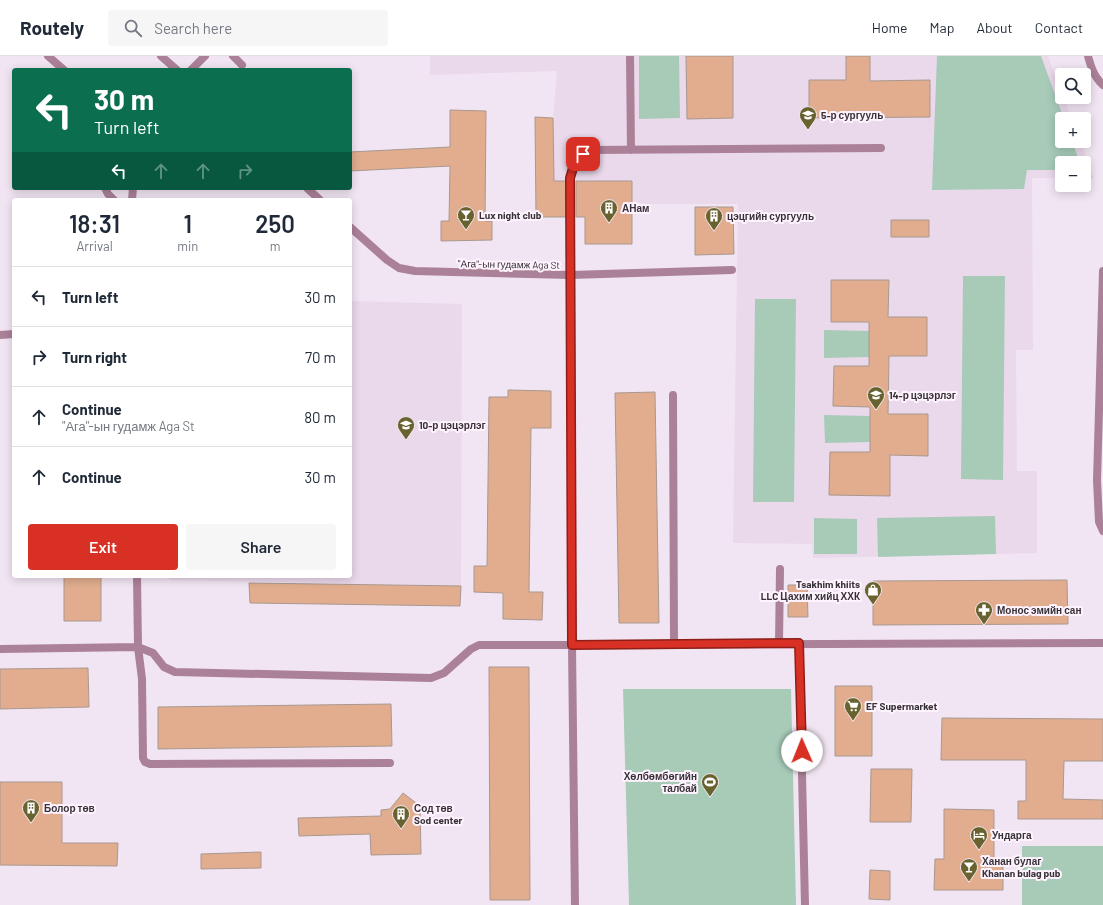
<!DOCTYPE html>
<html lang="en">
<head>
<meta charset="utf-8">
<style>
  body { margin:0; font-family:Barlow,sans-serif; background:#f6f6f7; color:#1f2937; height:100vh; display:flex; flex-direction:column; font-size:15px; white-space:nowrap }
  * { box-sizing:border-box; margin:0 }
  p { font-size:13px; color:#747a83 }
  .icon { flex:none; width:22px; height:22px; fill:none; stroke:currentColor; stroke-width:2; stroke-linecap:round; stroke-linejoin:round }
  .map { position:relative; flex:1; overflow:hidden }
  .side { position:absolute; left:12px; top:142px; width:340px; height:380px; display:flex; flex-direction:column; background:#fff; border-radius:4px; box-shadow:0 2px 10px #0003 }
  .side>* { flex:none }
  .top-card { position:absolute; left:12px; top:12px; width:340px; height:122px; border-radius:4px; box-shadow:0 2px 10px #0003; background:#0b6e4f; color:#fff; overflow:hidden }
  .controls { position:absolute; left:1055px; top:12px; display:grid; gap:8px }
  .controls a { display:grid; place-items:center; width:36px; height:36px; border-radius:4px; background:#fff; box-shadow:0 2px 10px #0003; font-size:20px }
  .pin { position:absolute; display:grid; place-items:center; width:34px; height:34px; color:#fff; margin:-17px; border-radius:8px; box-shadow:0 2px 6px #0006 }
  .me { position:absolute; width:44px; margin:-22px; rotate:359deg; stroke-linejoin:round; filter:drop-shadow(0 0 3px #0008) }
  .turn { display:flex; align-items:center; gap:14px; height:84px; padding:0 16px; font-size:18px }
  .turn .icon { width:52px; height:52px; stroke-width:2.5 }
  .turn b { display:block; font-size:28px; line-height:34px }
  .lanes { display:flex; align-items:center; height:38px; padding:0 16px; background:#0003; justify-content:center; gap:20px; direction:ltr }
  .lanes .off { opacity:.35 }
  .eta { display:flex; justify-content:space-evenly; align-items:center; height:68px; text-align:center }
  .eta b { font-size:24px; font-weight:600; line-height:28px }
  .cta { display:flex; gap:8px; margin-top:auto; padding:8px 16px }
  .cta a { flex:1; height:46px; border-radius:4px; background:#d93025; color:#fff; font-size:16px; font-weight:600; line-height:46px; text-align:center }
  .cta a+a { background:#f6f6f7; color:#1f2937 }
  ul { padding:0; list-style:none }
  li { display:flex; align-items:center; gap:12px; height:60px; padding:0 16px; border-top:1px solid #e0e1e3 }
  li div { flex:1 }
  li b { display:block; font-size:15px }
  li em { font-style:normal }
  header { display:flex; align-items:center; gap:24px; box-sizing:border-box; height:56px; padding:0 20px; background:#fff; border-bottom:1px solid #e0e1e3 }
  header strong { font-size:19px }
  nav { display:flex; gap:22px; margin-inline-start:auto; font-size:14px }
  .search { width:280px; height:36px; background:#f6f6f7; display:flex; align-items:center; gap:10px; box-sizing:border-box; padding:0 14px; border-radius:4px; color:#747a83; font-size:15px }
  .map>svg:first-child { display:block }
  .built { fill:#ead8eb }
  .green { fill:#a8cbb8 }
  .building { fill:#e1ad8e; stroke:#a8988f }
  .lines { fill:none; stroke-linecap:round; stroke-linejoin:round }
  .lane { stroke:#ab8197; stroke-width:8 }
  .street { stroke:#ab8197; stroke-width:8 }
  .route-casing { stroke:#8d1f18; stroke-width:10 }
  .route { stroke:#d93025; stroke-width:7 }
  .labels { text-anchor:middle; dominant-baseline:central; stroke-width:4; stroke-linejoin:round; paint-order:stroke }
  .poi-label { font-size:10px; font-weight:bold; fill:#373237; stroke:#fef3fe; text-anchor:start }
  .street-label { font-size:10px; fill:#373237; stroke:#fef3fe }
</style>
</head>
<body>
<header>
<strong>Routely</strong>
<div class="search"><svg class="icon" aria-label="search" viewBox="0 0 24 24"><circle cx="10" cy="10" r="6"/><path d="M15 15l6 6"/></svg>Search here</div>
<nav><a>Home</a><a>Map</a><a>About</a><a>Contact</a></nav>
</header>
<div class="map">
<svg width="1103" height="849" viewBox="0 0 1103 849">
  <rect width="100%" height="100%" fill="#f2e5f3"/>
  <path class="built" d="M 430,0 L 1048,0 L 1062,37 L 1062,41 L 1063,41 L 1072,63 L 1062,63 L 1062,85 L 1080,85 L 1094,123 L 1084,122 L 1084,107 L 1062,107 L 1062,122 L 1032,122 L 1033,294 L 1016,294 L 1017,415 L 1037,415 L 1037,497 L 813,502 L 812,488 L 733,487 L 738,148 L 644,148 L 632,145 L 632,125 L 585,125 L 585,145 L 554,161 L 553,62 L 557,15 L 430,19 Z
    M 350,245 L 462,248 L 461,530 L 169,524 L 169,520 L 350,520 Z"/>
  <path class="green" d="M 639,0 L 679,0 L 680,62 L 639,63 Z
    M 937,0 L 1041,0 L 1064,63 L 1062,63 L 1062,85 L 1072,85 L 1080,107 L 1062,107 L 1062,114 L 1027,114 L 1024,133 L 932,134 Z
    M 963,220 L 1005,220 L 1003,424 L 961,423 Z
    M 755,243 L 796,243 L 794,446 L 753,446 Z
    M 824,274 L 869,275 L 869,301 L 824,302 Z
    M 824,359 L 870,360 L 870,386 L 825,387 Z
    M 995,460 L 996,498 L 878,501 L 877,462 Z
    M 814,462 L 857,463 L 857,498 L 814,498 Z
    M 623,633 L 791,633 L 796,849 L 629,849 Z
    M 1022,790 L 1103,790 L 1103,849 L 1022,849 Z"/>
  <path class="building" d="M 686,0 L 733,0 L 733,62 L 687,63 Z
    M 846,0 L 870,0 L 870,25 L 930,24 L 930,61 L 809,62 L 809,24 L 846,24 Z
    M 450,54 L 486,55 L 485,165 L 492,165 L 492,184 L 441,185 L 441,165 L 449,165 L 450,110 L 350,115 L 350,96 L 450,91 Z
    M 535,61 L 553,62 L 554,125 L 566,125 L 566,161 L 536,161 Z
    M 576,125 L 632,125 L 632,188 L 585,188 L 585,161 L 576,161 Z
    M 695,151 L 733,151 L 734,198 L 695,199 Z
    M 891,164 L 929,164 L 929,181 L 891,181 Z
    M 831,224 L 889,224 L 888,261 L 927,261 L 927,300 L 889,300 L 888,358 L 928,358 L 928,400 L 890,399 L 890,440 L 829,439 L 830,396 L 870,396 L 870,351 L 833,350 L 834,310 L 869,310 L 869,266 L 831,266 Z
    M 508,334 L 551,335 L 551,372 L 531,372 L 529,536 L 543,536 L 542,564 L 503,563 L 503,537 L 474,536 L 474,510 L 487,510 L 489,341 L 508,341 Z
    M 655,336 L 659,567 L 619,567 L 615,337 Z
    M 64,520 L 101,520 L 101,565 L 64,565 Z
    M 1067,524 L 1068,568 L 873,569 L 873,525 Z
    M 249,527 L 461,530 L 460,550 L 250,547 Z
    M 788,529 L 807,529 L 808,561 L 788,561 Z
    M 489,611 L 529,611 L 530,844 L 490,844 Z
    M 88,612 L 89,651 L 0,653 L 0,613 Z
    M 835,630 L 872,630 L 872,700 L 835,700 Z
    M 391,648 L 392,690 L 158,693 L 158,651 Z
    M 942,662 L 1103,663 L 1103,705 L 1064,705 L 1063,743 L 1103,744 L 1103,763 L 1018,763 L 1018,745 L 1026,745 L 1026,704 L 941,704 Z
    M 871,713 L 912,713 L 911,766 L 870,766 Z
    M 0,726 L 62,726 L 62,787 L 118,787 L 117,810 L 0,809 Z
    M 403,737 L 420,750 L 421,798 L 371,799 L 370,778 L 299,780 L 298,762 L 381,760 L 381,754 L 390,753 Z
    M 944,753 L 994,754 L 994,810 L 1003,810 L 1003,834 L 934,834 L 935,803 L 944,803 Z
    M 261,796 L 261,812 L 201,813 L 201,798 Z
    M 870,814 L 890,815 L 890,844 L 869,843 Z"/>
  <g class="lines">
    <path class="lane" d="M 48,0 L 64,14
      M 233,0 L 242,9
      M 630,0 L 631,94
      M 1088,0 C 1091,11 1094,21 1103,29
      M 191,14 L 205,0
      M 105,132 L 108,138 L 114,144
      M 132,144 L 133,132
      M 732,214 L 571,219 L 571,121 L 576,102 L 590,94 L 881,92
      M 1103,215 L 1097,424 L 1099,466 L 1103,475
      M 0,279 L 14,278
      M 673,339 L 674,588
      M 779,588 L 780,513
      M 138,591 L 153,597 L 164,611 L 175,616 L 431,622 L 444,617 L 471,593 L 479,589 L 572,589
      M 138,591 L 142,623 L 143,702 L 145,706 L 150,708 L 390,707
      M 0,593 L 138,591 L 137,520"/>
    <path class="street" d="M 161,0 L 177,14
      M 307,132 L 320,144
      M 350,171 L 387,204 L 399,212 L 415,215 L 571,219 L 572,589 L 1103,587
      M 799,587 L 805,849
      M 572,589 L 575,849"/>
  </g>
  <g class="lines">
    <g class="route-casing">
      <path id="route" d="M 583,98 L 576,102 L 570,122 L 572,589 L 799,587 L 802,695"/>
    </g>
    <use href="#route" class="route"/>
  </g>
  <defs>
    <g id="school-pin" transform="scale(0.9)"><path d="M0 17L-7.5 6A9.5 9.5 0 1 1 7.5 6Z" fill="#67622f" stroke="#fef3fe"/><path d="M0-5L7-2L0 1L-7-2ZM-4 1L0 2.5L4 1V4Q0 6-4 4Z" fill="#fff"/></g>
    <g id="building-pin" transform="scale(0.9)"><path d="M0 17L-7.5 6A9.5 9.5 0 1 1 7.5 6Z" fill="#67622f" stroke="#fef3fe"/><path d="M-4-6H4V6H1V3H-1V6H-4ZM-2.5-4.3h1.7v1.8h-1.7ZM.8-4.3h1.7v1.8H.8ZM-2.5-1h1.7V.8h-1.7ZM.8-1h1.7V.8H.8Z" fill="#fff"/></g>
    <g id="bar-pin" transform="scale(0.9)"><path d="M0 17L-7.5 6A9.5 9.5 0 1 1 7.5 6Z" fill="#67622f" stroke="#fef3fe"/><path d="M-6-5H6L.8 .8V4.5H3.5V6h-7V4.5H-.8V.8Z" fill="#fff"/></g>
    <g id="shop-pin" transform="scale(0.9)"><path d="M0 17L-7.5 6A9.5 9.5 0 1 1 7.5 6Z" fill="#67622f" stroke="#fef3fe"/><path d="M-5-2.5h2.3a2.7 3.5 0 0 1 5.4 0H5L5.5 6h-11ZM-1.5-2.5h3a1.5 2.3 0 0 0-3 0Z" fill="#fff"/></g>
    <g id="pharmacy-pin" transform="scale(0.9)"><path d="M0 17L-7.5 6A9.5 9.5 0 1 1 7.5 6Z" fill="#67622f" stroke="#fef3fe"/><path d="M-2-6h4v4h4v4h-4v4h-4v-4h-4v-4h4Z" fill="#fff"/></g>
    <g id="supermarket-pin" transform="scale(0.9)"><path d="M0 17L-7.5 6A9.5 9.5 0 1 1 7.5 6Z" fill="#67622f" stroke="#fef3fe"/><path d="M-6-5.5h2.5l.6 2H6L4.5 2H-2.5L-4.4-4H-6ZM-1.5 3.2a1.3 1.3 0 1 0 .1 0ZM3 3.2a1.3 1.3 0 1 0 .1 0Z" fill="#fff"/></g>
    <g id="stadium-pin" transform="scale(0.9)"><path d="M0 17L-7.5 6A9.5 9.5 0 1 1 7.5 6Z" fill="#67622f" stroke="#fef3fe"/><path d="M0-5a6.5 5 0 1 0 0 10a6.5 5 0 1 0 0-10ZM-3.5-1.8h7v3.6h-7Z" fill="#fff"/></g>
    <g id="hotel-pin" transform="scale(0.9)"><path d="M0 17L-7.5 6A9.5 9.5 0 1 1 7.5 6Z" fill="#67622f" stroke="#fef3fe"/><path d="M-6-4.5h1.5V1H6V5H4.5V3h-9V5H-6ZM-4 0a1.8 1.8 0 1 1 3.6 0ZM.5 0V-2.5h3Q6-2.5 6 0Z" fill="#fff"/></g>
  </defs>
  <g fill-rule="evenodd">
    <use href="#school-pin" x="808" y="59"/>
    <use href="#building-pin" x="609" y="152"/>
    <use href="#bar-pin" x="466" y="159"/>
    <use href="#building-pin" x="714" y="160"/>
    <use href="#school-pin" x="876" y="339"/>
    <use href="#school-pin" x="406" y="369"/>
    <use href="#shop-pin" x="873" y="534"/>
    <use href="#pharmacy-pin" x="984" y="554"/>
    <use href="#supermarket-pin" x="853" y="650"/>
    <use href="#stadium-pin" x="710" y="726"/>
    <use href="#building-pin" x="31" y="752"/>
    <use href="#building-pin" x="401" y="758"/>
    <use href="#hotel-pin" x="979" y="779"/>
    <use href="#bar-pin" x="969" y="811"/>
  </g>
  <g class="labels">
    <g class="poi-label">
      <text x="821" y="59">5-р сургууль</text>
      <text x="622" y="152">АНам</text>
      <text x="479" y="159">Lux night club</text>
      <text x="727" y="160">цэцгийн сургууль</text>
      <text x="889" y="339">14-р цэцэрлэг</text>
      <text x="419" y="369">10-р цэцэрлэг</text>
      <text x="860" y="528" text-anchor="end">Tsakhim khiits<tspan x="860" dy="12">LLC Цахим хийц ХХК</tspan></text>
      <text x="997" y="554">Монос эмийн сан</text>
      <text x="866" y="650">EF Supermarket</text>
      <text x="697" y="720" text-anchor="end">Хөлбөмбөгийн<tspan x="697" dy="12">талбай</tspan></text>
      <text x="44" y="752">Болор төв</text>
      <text x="414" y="752">Сод төв<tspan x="414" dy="12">Sod center</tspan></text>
      <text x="992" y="779">Ундарга</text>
      <text x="982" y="805">Ханан булаг<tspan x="982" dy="12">Khanan bulag pub</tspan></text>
    </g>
    <g class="street-label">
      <text transform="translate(509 208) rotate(1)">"Ага"-ын гудамж Aga St</text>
    </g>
  </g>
</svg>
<div class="controls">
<a><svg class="icon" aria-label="search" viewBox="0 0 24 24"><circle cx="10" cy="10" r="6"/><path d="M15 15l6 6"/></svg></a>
<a>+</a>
<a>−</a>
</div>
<div class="pin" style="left:583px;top:98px;background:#d93025"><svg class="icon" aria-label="arrive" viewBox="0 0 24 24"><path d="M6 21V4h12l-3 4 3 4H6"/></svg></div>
<svg class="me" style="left:802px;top:695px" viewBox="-20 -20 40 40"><circle r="19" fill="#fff"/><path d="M0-13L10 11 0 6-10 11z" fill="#d93025"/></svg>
<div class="top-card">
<div class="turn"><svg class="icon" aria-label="left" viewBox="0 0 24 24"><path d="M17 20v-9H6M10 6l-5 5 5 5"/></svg><div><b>30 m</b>Turn left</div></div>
<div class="lanes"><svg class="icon" aria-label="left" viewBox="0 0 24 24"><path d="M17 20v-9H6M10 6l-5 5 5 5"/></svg><svg class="icon off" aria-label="ahead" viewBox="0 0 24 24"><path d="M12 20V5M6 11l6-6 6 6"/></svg><svg class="icon off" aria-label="ahead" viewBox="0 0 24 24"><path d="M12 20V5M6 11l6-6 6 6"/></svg><svg class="icon off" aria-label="right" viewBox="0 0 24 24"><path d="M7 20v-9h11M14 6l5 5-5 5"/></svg></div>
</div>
<section class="side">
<div class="eta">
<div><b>18:31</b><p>Arrival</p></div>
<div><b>1</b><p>min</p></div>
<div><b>250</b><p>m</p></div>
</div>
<ul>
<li><svg class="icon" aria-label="left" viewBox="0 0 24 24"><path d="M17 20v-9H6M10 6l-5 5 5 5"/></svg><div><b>Turn left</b></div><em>30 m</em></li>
<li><svg class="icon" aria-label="right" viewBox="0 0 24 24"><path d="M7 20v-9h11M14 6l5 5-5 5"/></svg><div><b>Turn right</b></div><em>70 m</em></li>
<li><svg class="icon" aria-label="ahead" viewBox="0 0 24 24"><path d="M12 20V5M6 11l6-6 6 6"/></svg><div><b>Continue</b><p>&quot;Ага&quot;-ын гудамж Aga St</p></div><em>80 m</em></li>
<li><svg class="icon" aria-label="ahead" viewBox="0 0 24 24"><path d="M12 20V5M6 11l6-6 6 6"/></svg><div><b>Continue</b></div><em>30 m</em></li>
</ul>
<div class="cta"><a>Exit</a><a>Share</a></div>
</section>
</div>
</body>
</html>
